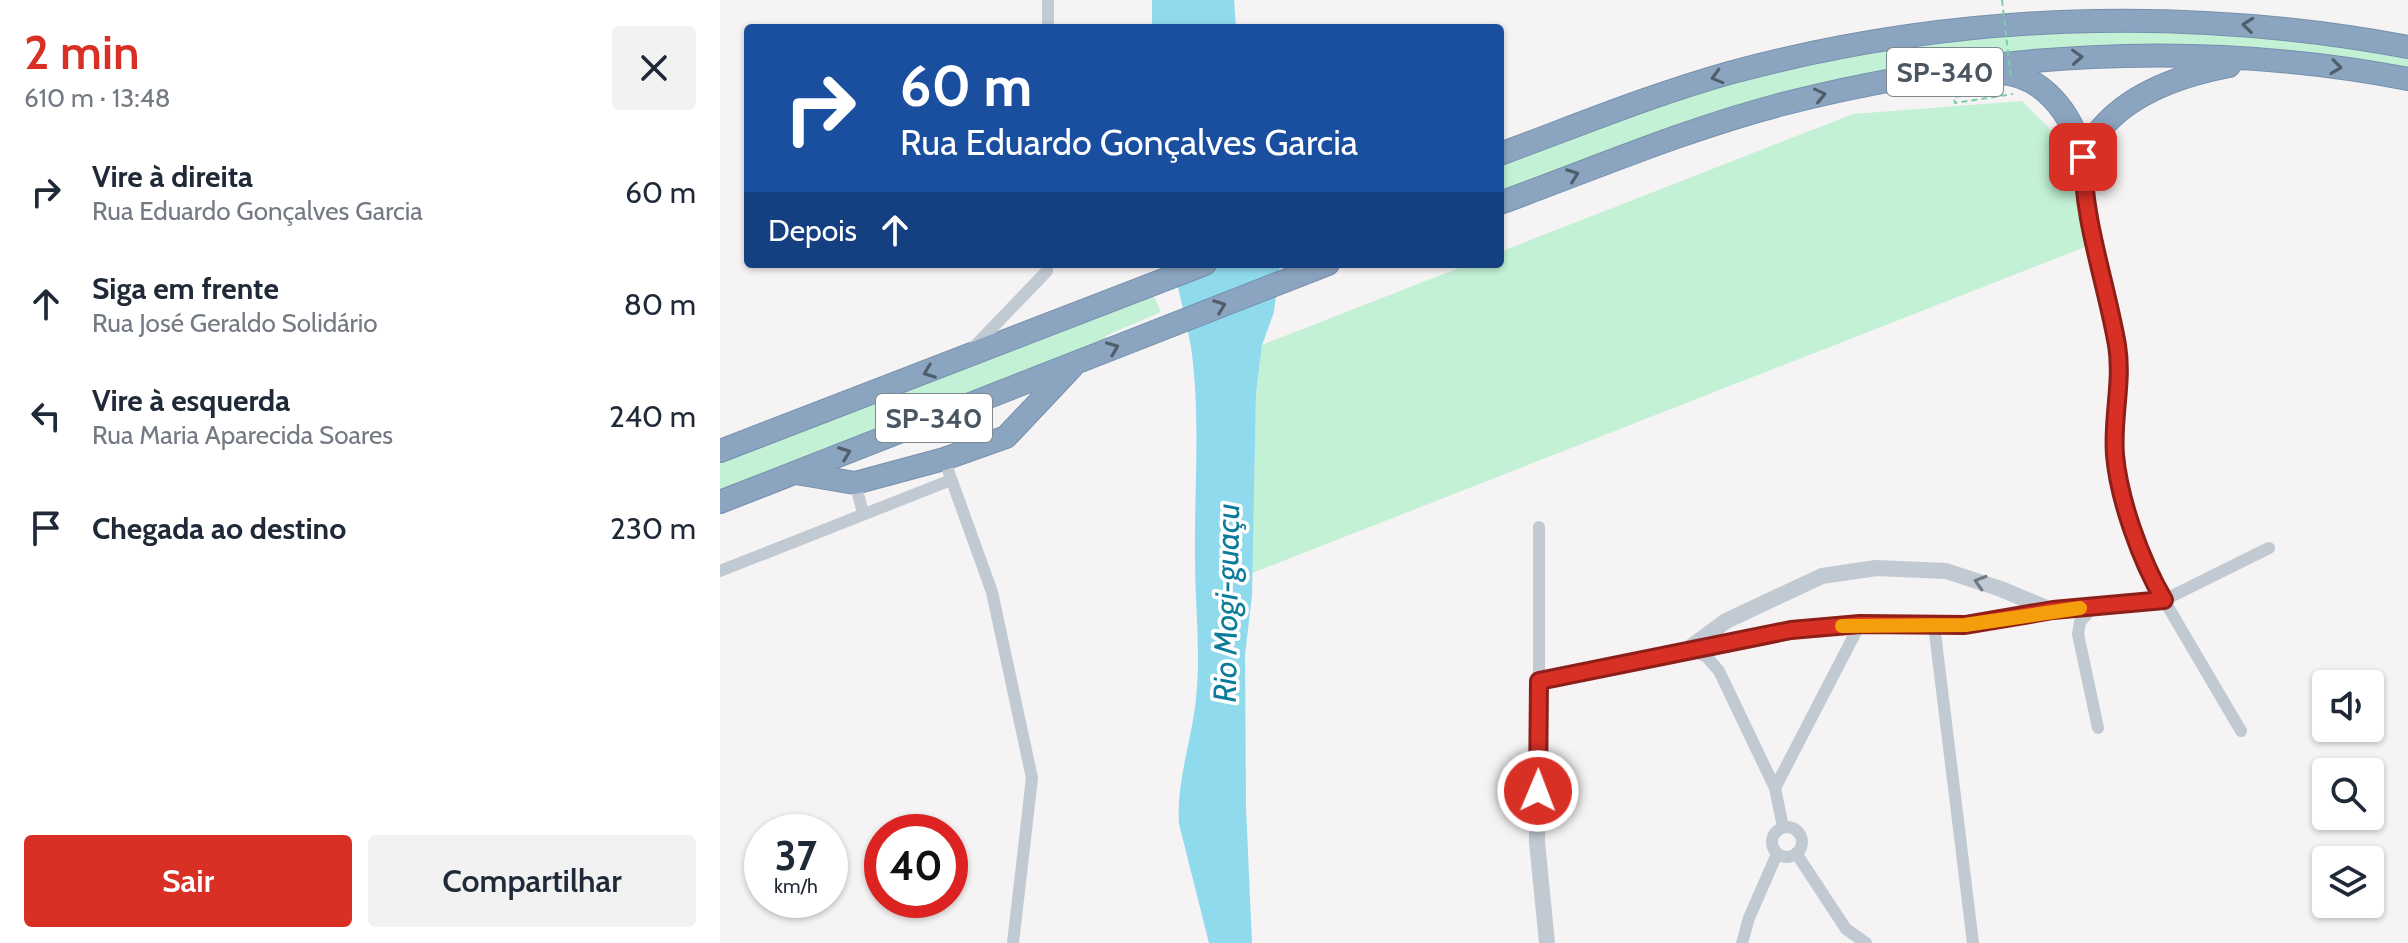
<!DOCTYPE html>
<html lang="pt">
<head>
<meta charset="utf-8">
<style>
  body { margin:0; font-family:Cabin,sans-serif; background:#f2f2f3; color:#1f2937; height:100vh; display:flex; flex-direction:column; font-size:30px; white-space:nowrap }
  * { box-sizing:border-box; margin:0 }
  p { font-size:26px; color:#747a83 }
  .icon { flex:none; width:44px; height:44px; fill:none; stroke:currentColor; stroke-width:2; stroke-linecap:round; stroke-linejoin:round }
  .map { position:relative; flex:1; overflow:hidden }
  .details { display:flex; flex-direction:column; background:#fff; width:720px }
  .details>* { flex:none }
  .guide { position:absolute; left:24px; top:24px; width:760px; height:244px; border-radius:8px; box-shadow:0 2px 6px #0004; background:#1a4fa0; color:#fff; overflow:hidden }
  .buttons { position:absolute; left:1592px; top:670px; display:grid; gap:16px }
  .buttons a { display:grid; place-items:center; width:72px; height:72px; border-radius:8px; background:#fff; box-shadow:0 2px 6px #0004; font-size:40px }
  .speed { position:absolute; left:24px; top:814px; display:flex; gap:16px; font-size:40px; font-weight:700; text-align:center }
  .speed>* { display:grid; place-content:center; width:104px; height:104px; border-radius:50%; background:#fff; box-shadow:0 2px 6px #0004; line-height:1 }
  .speed small { font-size:20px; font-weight:400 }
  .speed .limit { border:12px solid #d22; background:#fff; color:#111 }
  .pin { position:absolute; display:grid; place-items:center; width:68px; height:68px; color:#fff; margin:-34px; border-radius:16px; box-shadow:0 4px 12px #0006 }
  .me { position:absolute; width:88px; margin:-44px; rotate:1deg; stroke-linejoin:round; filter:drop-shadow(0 0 6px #0008) }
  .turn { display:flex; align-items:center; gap:28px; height:168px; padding:0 24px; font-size:36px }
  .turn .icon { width:104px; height:104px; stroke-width:2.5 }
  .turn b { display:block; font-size:56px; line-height:68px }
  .then { display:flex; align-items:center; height:76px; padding:0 24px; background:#0003; gap:16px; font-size:30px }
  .round { display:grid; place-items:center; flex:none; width:84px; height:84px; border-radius:8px; background:#f2f2f3 }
  .headline { display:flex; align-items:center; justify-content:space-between; height:136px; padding:0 24px }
  h1 { font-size:48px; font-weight:600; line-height:60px; color:#d93025 }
  .cta { display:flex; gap:16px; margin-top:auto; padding:16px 24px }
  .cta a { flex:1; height:92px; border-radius:8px; background:#d93025; color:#fff; font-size:32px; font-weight:600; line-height:92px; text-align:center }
  .cta a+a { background:#f2f2f3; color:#1f2937 }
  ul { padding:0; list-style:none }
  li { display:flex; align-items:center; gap:24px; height:112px; padding:0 24px }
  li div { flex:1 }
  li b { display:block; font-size:30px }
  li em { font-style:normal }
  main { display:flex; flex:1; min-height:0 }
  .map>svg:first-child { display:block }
  .green { fill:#c3f1d5 }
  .water { fill:#90daee }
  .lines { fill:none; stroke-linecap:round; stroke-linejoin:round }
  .motorway-casing { stroke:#7690ad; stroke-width:24 }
  .path { stroke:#7ad0a6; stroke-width:2; stroke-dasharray:6 4; stroke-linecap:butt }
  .minor { stroke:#c1cad2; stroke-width:12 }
  .tertiary { stroke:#c1cad2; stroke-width:16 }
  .motorway { stroke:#8ba5c1; stroke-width:22 }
  .path-bridge { stroke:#7ad0a6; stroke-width:2; stroke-dasharray:6 4; stroke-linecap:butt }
  .oneway { stroke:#505e6b }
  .oneway2 { stroke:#6e7983 }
  .route-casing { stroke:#8d1f18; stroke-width:20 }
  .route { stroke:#d93025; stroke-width:14 }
  .slow { stroke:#f59e0b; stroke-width:14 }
  .labels { text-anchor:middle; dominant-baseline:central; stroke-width:7; stroke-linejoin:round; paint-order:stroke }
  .shield { fill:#fff; stroke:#808990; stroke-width:2 }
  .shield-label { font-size:28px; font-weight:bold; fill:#4a5661 }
  .water-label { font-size:32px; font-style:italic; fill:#0c7c9b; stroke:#fff }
</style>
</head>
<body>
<main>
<section class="details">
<div class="headline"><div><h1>2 min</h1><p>610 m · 13:48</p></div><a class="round"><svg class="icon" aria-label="close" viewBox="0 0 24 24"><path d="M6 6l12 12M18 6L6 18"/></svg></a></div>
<ul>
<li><svg class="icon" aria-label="right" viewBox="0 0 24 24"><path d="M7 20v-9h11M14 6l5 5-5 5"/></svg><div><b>Vire à direita</b><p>Rua Eduardo Gonçalves Garcia</p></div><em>60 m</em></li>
<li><svg class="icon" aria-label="ahead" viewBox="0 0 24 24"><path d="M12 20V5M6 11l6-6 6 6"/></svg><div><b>Siga em frente</b><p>Rua José Geraldo Solidário</p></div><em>80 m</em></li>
<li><svg class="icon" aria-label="left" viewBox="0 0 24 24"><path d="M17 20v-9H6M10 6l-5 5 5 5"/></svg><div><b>Vire à esquerda</b><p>Rua Maria Aparecida Soares</p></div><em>240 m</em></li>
<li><svg class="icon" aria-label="arrive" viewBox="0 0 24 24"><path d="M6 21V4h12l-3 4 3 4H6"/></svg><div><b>Chegada ao destino</b></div><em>230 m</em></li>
</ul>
<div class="cta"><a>Sair</a><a>Compartilhar</a></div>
</section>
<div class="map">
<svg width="1688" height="943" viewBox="0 0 1688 943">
  <rect width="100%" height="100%" fill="#f5f3f3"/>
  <path class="green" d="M 1311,31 L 1507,31 L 1688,54 L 1688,71 L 1279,55 L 780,194 L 780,163 L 979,90 L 1125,55 Z
    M 1302,101 L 1347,146 L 1365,247 L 532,573 L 536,393 L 542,345 L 749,264 L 780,264 L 780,252 L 1133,114 Z
    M 432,292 L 441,312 L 385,336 L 388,342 L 0,492 L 0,460 Z"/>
  <path class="water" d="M 432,0 L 514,0 L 516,28 L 432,28 Z
    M 452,264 L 560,264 L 554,312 L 542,345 L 536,393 L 532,595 L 525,655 L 526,808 L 532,943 L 489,943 L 459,824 C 456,781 472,741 476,698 C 481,652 475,606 475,559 C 474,489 481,417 471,347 C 466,319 459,291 452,264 Z"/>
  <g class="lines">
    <g class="motorway-casing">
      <path id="motorway" d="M 1274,73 C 1322,71 1353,115 1363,157
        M 780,154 C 856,126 931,95 1009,73 C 1230,13 1463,5 1688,47
        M 1363,157 C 1368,149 1373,138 1380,130 C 1411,92 1462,75 1509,66
        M 780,203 C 873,169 964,130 1059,105 C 1264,52 1480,39 1688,79
        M 0,451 L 485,264
        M 76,473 L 135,483 L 224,459 L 286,437 L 352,367
        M 0,502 L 608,264"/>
    </g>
    <path class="path" d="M 1271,92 L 1234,97 L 1235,103 L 1293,94"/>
    <path class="minor" d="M 328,28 L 328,0
      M 251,350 L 327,271 L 327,264
      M 224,459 L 272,592 L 312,778 L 293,943
      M 135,483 L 143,513
      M 0,571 L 231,480
      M 1374,606 L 1360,622 L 1358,634 L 1378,728
      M 1214,625 L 1253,943
      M 972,650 L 987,657 L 999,671 L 1055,788 L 1063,827
      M 819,681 L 819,527
      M 1521,731 L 1444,600 L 1549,548
      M 1055,788 L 1140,624
      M1052 842a15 15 0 1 1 30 0a15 15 0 1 1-30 0Z
      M 1076,853 L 1126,929 L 1146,943
      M 1022,943 L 1029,918 L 1057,854"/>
    <path class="tertiary" d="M 972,646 L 1006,621 L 1102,576 L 1156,568 L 1226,571 L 1281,589 L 1331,610
      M 827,943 L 817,842 L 819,681 L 1071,630 L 1140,624 L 1245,625 L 1333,610 L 1444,600 C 1416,553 1394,485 1395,430 C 1396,401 1402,374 1397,345 C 1386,282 1363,221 1363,157"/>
    <use href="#motorway" class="motorway"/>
    <path class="path-bridge" d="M 1282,0 L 1291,78"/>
  </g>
  <defs><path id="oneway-chevron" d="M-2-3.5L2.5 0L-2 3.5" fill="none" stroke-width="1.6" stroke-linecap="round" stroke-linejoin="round" transform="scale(2)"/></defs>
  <g class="oneway">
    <use href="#oneway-chevron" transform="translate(1528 25) rotate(-174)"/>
    <use href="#oneway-chevron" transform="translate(1357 57) rotate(-3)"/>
    <use href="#oneway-chevron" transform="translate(1616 67) rotate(8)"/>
    <use href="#oneway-chevron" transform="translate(997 77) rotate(164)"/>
    <use href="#oneway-chevron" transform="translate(1100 95) rotate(-13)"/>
    <use href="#oneway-chevron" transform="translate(853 175) rotate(-21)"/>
    <use href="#oneway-chevron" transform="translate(500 306) rotate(-21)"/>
    <use href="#oneway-chevron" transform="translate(393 348) rotate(-22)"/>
    <use href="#oneway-chevron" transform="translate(209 372) rotate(159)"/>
    <use href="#oneway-chevron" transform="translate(125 453) rotate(-21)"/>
  </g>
  <use class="oneway2" href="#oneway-chevron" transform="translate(1260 582) rotate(-163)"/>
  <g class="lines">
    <g class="route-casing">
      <path id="route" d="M 818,791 L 819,681 L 1071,630 L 1140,624 L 1245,625 L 1333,610 L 1444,600 C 1421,561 1399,500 1395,455 C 1392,418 1403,382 1397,345 C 1386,282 1363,221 1363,157"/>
    </g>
    <use href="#route" class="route"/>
    <path class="slow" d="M 1122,626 L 1245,625 L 1360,608"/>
  </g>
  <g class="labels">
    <g class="shield">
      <rect x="1167" y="48" width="116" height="48" rx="6"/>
      <rect x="156" y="394" width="116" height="48" rx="6"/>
    </g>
    <g class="shield-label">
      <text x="1225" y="72">SP-340</text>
      <text x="214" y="418">SP-340</text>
    </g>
    <g class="water-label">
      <text transform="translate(506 603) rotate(-89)">Rio Mogi-guaçu</text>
    </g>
  </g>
</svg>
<div class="buttons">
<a><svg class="icon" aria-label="sound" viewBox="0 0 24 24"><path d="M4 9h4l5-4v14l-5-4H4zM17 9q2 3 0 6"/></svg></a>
<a><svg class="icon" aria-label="search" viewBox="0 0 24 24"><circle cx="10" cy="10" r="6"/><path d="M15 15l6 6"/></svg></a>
<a><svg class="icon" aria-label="layers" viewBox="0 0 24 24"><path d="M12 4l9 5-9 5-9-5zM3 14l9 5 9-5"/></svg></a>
</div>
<div class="speed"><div>37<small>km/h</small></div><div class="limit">40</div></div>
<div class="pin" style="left:1363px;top:157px;background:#d93025"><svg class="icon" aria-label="arrive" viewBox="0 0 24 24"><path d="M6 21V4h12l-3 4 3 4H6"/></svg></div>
<svg class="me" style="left:818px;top:791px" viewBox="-20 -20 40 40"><circle r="17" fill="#d93025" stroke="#fff" stroke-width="3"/><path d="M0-11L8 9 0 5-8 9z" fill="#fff"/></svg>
<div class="guide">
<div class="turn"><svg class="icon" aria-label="right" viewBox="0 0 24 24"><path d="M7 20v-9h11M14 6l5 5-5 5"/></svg><div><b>60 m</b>Rua Eduardo Gonçalves Garcia</div></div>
<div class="then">Depois<svg class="icon" aria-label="ahead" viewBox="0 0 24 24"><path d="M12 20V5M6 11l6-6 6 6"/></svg></div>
</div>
</div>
</main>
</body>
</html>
